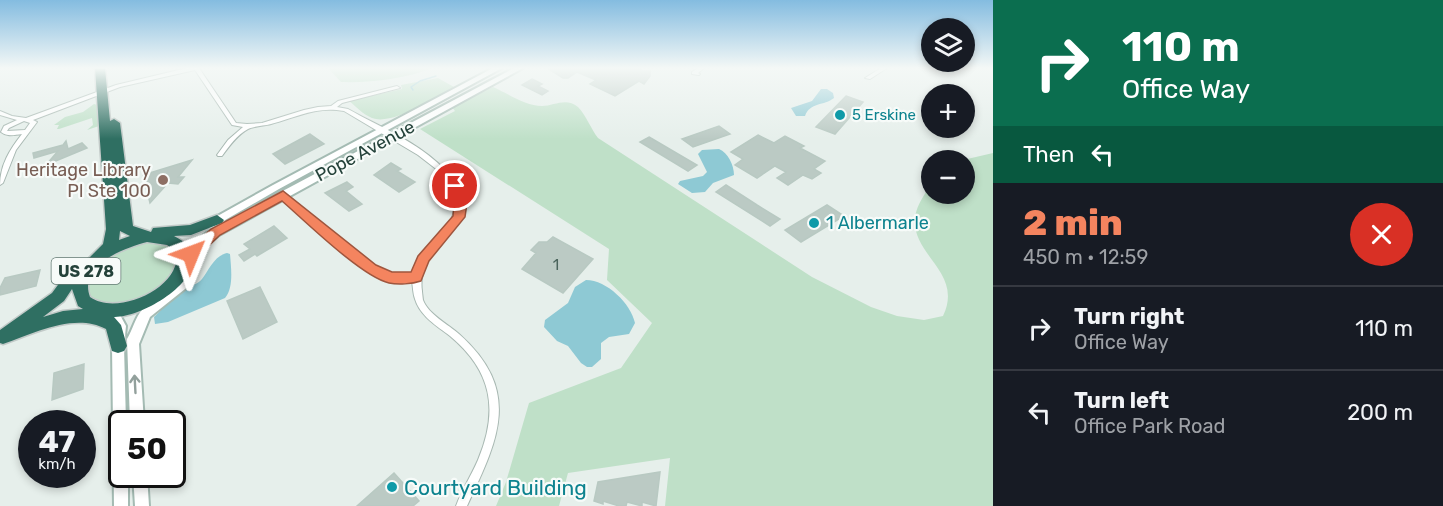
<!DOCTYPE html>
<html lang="en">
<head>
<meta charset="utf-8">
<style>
  body { margin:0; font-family:Rubik,sans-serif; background:#20242c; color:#f1f3f6; height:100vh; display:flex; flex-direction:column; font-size:22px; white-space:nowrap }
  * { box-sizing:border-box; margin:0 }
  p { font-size:20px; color:#9ea1a6 }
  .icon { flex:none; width:33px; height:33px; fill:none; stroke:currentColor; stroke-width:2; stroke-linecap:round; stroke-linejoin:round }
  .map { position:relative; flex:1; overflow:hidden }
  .drawer { display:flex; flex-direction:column; background:#171b24; width:450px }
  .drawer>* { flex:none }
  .hud { background:#0b6e4f; color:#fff; overflow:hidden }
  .fabs { position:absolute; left:921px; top:18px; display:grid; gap:12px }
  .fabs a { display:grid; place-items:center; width:54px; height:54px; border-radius:50%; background:#171b24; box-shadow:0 3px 9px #0003; font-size:30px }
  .speed { position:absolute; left:18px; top:410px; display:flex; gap:12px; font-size:30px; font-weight:700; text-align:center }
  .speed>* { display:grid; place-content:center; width:78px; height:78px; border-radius:50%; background:#171b24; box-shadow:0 3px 9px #0003; line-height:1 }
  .speed small { font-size:15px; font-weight:400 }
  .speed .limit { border:3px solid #111; border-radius:9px; background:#fff; color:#111 }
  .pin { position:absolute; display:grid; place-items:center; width:51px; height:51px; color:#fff; margin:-26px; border:3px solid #fff; border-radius:50%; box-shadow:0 2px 6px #0007 }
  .me { position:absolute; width:66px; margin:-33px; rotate:46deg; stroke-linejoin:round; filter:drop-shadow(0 0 4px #0008) }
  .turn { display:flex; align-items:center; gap:21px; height:126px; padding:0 30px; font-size:27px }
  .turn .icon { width:78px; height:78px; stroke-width:2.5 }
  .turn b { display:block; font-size:42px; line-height:51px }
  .then { display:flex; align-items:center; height:57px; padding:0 30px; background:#0003; gap:12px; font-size:22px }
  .round { display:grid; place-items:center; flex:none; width:63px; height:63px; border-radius:32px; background:#20242c }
  .summary { display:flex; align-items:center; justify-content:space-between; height:102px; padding:0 30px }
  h1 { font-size:36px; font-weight:800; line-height:45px; color:#f4845f }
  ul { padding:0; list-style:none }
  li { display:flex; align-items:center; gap:18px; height:84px; padding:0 30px; border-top:2px solid #363941 }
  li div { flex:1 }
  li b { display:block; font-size:22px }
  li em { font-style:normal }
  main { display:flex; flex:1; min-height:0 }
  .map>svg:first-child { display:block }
  .green { fill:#bfe0c8 }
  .water { fill:#8ec9d4 }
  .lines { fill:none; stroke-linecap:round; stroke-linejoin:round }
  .stream { stroke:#8ec9d4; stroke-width:1.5 }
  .building { fill:#bbcac4; stroke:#b8c9c2; stroke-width:1.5 }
  .street-casing { stroke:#a8b8b2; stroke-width:2 }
  .secondary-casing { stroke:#a4bbb3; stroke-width:4 }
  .highway-casing { stroke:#c2cac8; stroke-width:3 }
  .street { fill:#fff; fill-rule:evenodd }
  .secondary { fill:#fff; fill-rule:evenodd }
  .highway { fill:#2f6f62; fill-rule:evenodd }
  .oneway { stroke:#92a09c }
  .route { fill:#f4845f; stroke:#9f563e; stroke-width:1.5 }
  .culture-dot { fill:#0f9aa8; stroke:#f7fbf9; stroke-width:2 }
  .education-dot { fill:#8d6e63; stroke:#f7fbf9; stroke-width:2 }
  .labels { text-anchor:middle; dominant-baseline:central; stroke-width:4.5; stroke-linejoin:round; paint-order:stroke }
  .far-culture-label { font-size:15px; fill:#0d838f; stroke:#f7fbf9; text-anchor:start }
  .number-label { font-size:15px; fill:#4a645c }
  .shield { fill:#f7fbf9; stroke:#637a73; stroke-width:1.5 }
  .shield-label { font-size:16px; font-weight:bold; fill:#24423a }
  .street-label { font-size:18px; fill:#24423a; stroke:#f7fbf9 }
  .education-label { font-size:18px; fill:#785e54; stroke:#f7fbf9; text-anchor:end }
  .culture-label { font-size:18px; fill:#0d838f; stroke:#f7fbf9; text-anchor:start }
  .near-culture-label { font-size:21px; fill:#0d838f; stroke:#f7fbf9; text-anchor:start }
</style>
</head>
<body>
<main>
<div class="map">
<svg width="993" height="506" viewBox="0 0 993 506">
  <rect width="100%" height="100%" fill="#e6efeb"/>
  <path class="green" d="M 328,68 L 432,68 C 405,79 370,83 341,82 Z
    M 438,78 L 454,87 C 435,97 393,126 372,118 C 362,114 357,107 349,101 L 402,89 L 401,85 Z
    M 493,87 C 507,93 526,106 542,106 C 554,106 566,97 578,107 C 586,115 591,129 598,138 L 812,277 L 871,307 L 897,316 L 924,320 L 943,316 C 964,272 911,256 915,217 C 917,204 925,194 931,184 L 932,194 L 964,194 L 964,160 L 963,160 L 993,153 L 993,506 L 665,506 L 670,458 L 568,473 L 559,506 L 496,506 L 506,482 L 529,403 L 621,368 L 652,323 L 607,280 L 609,249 L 420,129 L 455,111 L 452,107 Z
    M 94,104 L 98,105 L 99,126 L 87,130 L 93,125 L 92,118 L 59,129 L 57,129 L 59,125 L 54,125 L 65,117 L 83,112 Z
    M 156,242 C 212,258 143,306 112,305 C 68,302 91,263 116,251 C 128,245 142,243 156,242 Z"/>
  <path class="water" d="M 821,89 L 827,89 L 833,93 L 834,98 C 824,106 810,102 805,116 L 796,116 L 791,108 L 812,101 Z
    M 719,149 C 728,153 734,165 734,175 L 713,183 L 705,192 L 692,193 L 678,184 L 680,181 L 703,176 L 707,172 L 698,154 L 702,150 Z
    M 227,253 L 230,254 C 231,267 234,288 225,298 L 168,322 L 155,324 L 154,317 C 164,307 174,297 186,289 C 191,285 197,285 202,279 C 209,270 214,256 227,253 Z
    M 586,280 C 607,280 631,304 635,323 L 629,334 L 609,337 L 601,343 L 601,359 L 592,367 L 587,367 L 581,363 L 568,346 L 557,341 L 544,327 L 545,320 L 568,303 L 575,287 Z"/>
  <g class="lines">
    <path class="stream" d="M 413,90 L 411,87 L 420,81 L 436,76"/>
  </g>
  <path class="building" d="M 547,68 L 641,68 L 642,71 L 650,71 L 650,76 L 644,84 L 639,81 L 615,96 L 590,84 L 596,80 L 577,72 L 568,78 L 563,78 Z
    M 532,79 L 542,84 L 538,86 L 548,91 L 542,95 L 522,85 Z
    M 846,96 L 863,102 L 835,134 L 816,127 Z
    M 719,126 L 730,134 L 693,147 L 682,139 Z
    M 310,134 L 324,144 L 285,164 L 273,154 Z
    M 758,135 L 774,143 L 785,136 L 804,146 L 800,148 L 825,161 L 814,169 L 821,173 L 812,179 L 803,175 L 788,185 L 777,178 L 786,172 L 775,166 L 757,178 L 735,165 L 743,159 L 731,152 Z
    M 649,137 L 697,165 L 688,171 L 640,142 Z
    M 66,141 L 68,149 L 82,143 L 87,148 L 46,165 L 58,151 L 34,158 L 33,153 L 63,145 Z
    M 192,160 L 178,177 L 184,177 L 178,184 L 168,183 L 150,203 L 143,175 Z
    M 391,163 L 401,169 L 397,171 L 415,182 L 399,192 L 374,175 Z
    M 347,182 L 353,187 L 346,191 L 362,204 L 349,211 L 325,193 Z
    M 726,185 L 757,205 L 780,219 L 770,226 L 716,192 Z
    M 827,205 L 844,216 L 801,242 L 785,230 Z
    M 274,226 L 287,238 L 257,256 L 255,254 L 244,261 L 239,255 L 250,249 L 244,244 Z
    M 553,237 L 593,259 L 563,293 L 522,269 L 536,253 L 531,250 L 539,242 L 547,242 Z
    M 40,270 L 36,286 L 0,295 L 0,288 L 5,278 Z
    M 260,287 L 277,322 L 243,339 L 227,301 Z
    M 84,364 L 83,389 L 52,400 L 54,373 Z
    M 660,472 L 656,506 L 642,502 L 642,506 L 627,502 L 626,506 L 619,506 L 603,501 L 603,504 L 594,501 L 598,482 Z
    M 394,473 L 419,501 L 413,506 L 357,506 Z"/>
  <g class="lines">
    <g class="street-casing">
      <path id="street" d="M 187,68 L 199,68 L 236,123 L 247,124 L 262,123 L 304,110 L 318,107 L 331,106 L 338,101 L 397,86 L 400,88 L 342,103 L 337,107 L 348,109 C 380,127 418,142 444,169 C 498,225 414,239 422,291 C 422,292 423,300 423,300 C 428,314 449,325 459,334 C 523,391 498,440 467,506 L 456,506 C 462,490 471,476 478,460 C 499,410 492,371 450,336 C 437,326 420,316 415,299 C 413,294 413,287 412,281 L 390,281 L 368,271 L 280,195 L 281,193 L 285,193 L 374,267 L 391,275 L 414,275 L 419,262 L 451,220 L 456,206 L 454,190 L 440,172 L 418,155 L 344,111 C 315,106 298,117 271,124 C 264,126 254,126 248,129 C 237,135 229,146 222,156 L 218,156 L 217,155 L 228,140 L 243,127 L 232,125 L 195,70 L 120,87 L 33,120 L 37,122 L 16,150 L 3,183 L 0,185 C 0,165 10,149 22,134 C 14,135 7,137 1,132 L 4,126 L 17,120 L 0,115 L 0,111 L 12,116 L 26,118 L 116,85 ZM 24,121 L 30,123 L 25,130 L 7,131 L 9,128 Z
        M 698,68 L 704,68 L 698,73 L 700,74 L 699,75 L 692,74 L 692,72 Z
        M 881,68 L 887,68 L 870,79 L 865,78 Z"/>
    </g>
    <g class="secondary-casing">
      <path id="secondary" d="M 493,68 L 502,68 L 279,189 L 213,227 L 209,228 L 204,225 L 205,223 L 273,185 Z
        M 514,68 L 523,68 L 219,235 L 203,248 L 206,251 L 194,277 L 185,289 L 150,317 L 139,344 L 144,423 L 130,423 L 127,339 C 132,331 136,316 142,310 C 159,292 178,288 189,264 L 185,266 L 181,265 L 180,262 L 193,244 L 211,229 Z
        M 107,306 L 120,315 L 126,326 L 124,346 L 126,423 L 122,423 L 122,474 L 128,474 L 128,506 L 114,506 L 112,346 C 117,323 113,327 101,311 L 103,308 Z
        M 133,474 L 147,474 L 149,506 L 135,506 Z"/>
    </g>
    <g class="highway-casing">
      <path id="highway" d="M 95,68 L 105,68 L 110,121 L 114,119 L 120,123 L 133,226 L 151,232 L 153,228 L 190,225 L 217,215 L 224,220 L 222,223 L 191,235 L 174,236 C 230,264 148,318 114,317 L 121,325 L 127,346 L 124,351 L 118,353 L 112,351 L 106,329 C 74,312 33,334 3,344 L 0,343 L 0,330 L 52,293 L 74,263 L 84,263 L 103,244 L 106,229 ZM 120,231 L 130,236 L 119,240 ZM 147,242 L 167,245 L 176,251 C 184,287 117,317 90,297 C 78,265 124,248 147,242 ZM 72,289 L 78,306 L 83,309 L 63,311 L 43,317 L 64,301 Z"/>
    </g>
    <use href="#street" class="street"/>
    <use href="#secondary" class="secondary"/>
    <use href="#highway" class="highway"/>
  </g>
  <defs><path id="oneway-shaft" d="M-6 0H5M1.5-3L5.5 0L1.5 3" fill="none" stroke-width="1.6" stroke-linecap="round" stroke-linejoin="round" transform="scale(1.5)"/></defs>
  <use class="oneway" href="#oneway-shaft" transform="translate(135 384) rotate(-93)"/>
  <linearGradient id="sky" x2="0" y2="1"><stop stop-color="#84bce0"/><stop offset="0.49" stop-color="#f4f8f6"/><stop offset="1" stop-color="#f4f8f6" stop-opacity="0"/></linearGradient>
  <rect width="993" height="139" fill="url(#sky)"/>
  <path class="route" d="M 455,182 L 461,186 L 467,203 L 465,217 L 429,261 L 421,281 C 412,284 398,285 389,283 C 362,277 305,221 282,201 L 220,235 L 196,258 L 191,259 L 184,254 L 211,229 L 283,191 L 376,265 L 392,272 L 411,272 L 418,256 L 453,216 L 454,203 L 449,186 Z"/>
  <g class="culture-dot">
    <circle cx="840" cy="115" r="6"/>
    <circle cx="814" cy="223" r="6"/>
    <circle cx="392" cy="487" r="6"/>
  </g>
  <circle class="education-dot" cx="163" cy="180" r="6"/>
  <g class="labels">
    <g class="far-culture-label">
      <text x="852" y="115">5 Erskine</text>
    </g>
    <g class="number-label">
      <text x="556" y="265">1</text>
    </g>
    <rect class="shield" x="51.5" y="258" width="69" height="26" rx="4.5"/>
    <g class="shield-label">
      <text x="86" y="271">US 278</text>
    </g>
    <g class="street-label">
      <text transform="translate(365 151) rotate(-28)">Pope Avenue</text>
    </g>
    <g class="education-label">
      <text x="151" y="170">Heritage Library<tspan x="151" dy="21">Pl Ste 100</tspan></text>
    </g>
    <g class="culture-label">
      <text x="826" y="223">1 Albermarle</text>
    </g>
    <g class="near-culture-label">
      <text x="404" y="487">Courtyard Building</text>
    </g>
  </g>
</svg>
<div class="fabs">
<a><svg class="icon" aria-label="layers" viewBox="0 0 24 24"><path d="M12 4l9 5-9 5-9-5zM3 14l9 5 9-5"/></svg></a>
<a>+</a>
<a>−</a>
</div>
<div class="speed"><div>47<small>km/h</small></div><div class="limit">50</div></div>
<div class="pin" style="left:455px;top:186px;background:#d93025"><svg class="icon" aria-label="arrive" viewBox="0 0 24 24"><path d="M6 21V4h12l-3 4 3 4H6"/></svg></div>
<svg class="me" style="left:191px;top:254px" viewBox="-20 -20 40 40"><path d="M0-17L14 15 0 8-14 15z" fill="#f4845f" stroke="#fff" stroke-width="4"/></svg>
</div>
<section class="drawer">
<div class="hud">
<div class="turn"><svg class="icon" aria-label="right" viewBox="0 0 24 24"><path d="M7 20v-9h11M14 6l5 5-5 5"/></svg><div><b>110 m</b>Office Way</div></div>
<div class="then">Then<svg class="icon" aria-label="left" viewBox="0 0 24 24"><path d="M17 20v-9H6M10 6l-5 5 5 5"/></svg></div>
</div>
<div class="summary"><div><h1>2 min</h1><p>450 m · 12:59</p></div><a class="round" style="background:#d93025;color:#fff"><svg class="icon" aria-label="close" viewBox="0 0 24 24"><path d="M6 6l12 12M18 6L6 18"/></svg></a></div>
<ul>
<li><svg class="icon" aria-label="right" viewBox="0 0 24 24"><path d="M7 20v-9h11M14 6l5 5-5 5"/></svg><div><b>Turn right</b><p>Office Way</p></div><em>110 m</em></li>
<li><svg class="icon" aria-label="left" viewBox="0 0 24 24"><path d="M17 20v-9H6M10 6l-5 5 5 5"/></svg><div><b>Turn left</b><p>Office Park Road</p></div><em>200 m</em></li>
</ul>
</section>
</main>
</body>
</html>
